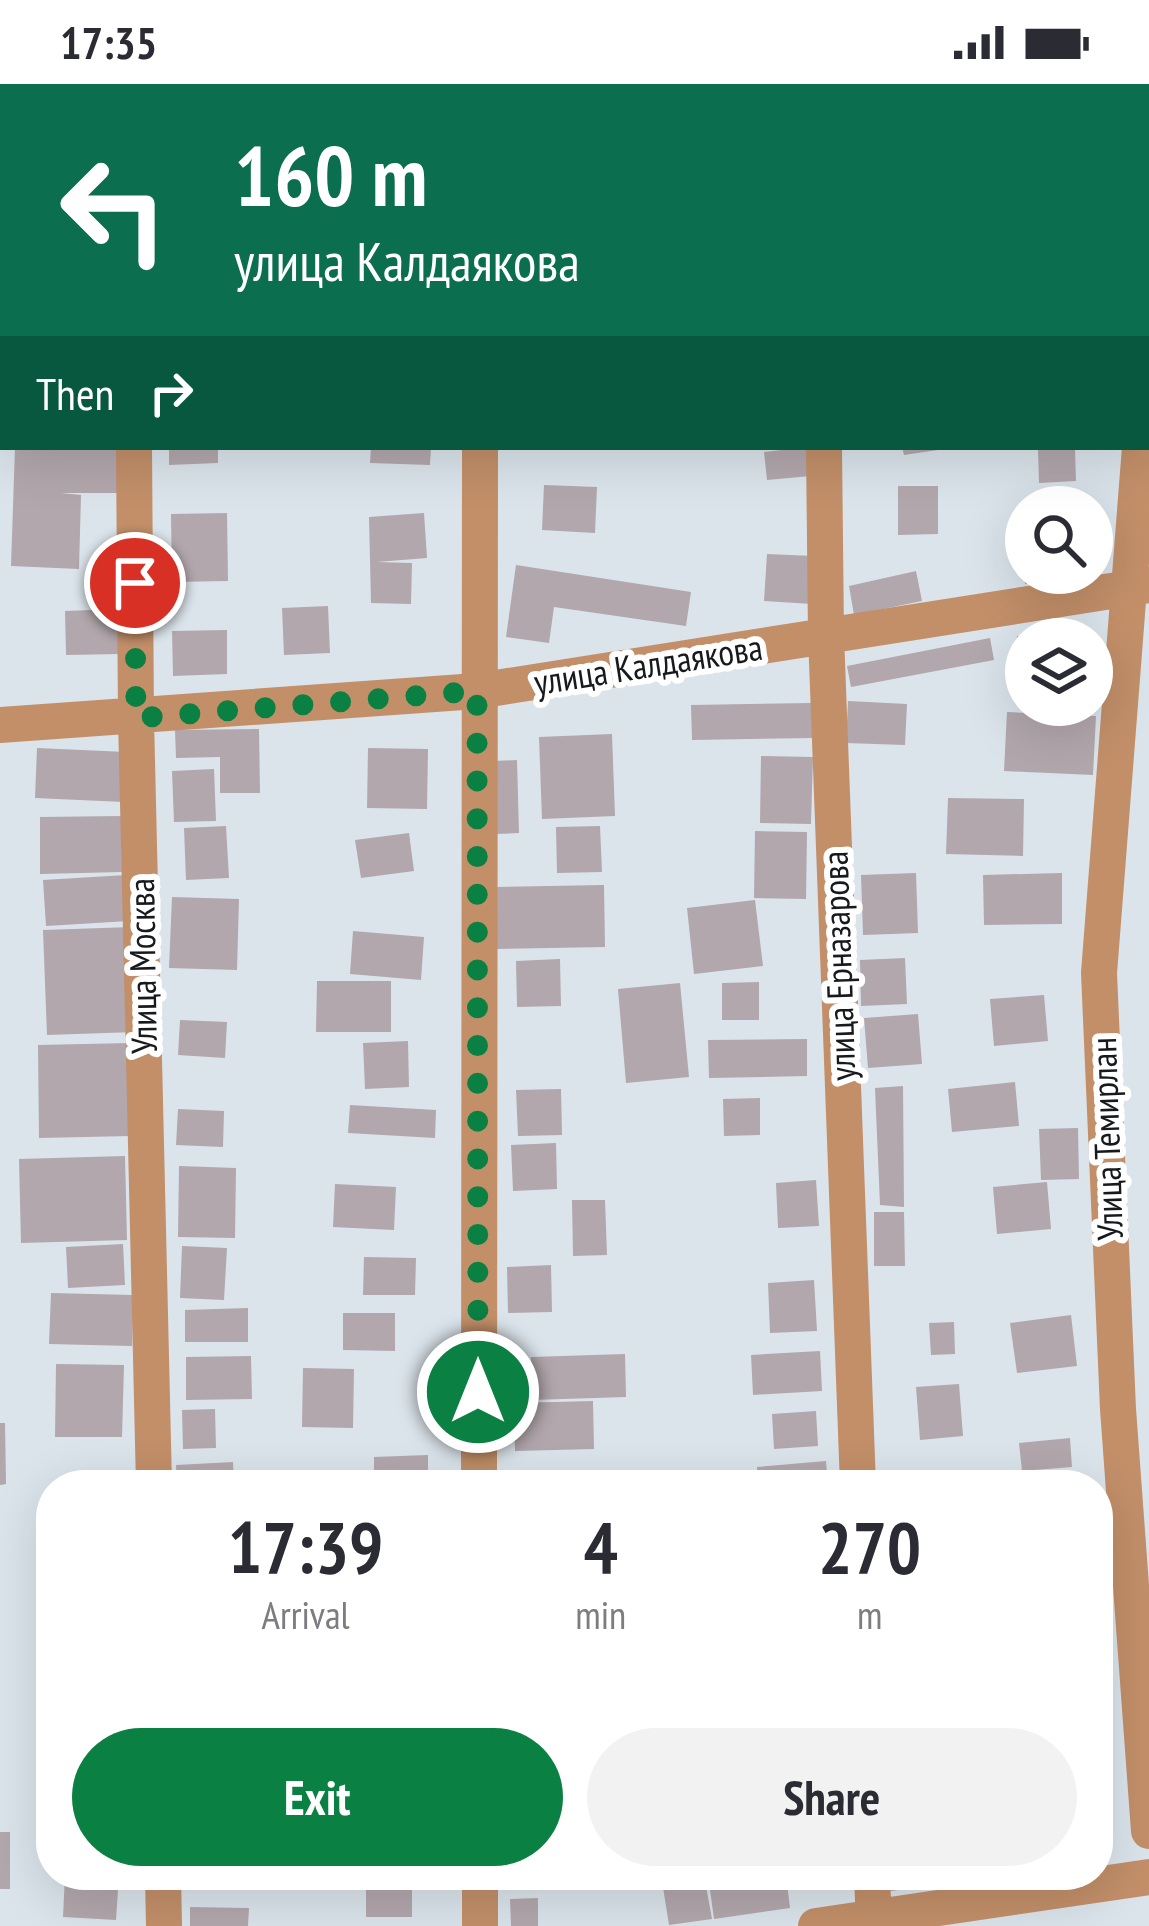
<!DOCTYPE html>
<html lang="en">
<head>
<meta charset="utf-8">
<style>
  body { margin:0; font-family:"PT Sans Narrow",sans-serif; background:#f2f2f3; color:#2b2b33; height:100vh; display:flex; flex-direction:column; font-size:45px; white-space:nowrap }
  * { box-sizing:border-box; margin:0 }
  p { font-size:39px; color:#7c7c81 }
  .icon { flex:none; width:66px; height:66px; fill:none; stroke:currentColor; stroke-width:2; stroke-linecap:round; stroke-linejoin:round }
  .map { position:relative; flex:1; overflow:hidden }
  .drawer { position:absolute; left:36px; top:1386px; width:1077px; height:420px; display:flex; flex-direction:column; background:#fff; border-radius:48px; box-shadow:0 12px 48px #0002 }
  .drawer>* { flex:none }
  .top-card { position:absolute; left:0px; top:0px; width:1149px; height:366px; box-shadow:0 12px 48px #0002; background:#0b6e4f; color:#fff; overflow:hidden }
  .buttons { position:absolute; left:1005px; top:402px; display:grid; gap:24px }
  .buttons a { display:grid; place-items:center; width:108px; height:108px; border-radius:50%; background:#fff; box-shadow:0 12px 48px #0002; font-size:60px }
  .pin { position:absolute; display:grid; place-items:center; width:102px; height:102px; color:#fff; margin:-51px; border:6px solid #fff; border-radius:50%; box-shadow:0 3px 12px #0007 }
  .me { position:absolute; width:132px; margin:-66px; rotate:0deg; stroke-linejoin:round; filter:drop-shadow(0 0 9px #0008) }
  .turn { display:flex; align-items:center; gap:42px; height:252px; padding:0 36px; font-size:54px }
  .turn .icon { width:156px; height:156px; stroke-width:2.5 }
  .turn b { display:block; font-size:84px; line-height:102px }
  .then { display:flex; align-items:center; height:114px; padding:0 36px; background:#0003; gap:24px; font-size:45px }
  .eta { display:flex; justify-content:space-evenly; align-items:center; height:204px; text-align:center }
  .eta b { font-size:72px; font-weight:700; line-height:84px }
  .button { display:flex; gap:24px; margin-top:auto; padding:24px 36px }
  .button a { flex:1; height:138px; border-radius:72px; background:#0b8043; color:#fff; font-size:48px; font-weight:700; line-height:138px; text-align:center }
  .button a+a { background:#f2f2f3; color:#2b2b33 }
  .status { display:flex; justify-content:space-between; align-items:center; height:84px; padding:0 60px; background:#fff; direction:ltr }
  .status svg { height:33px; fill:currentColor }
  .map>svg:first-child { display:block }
  .building { fill:#b2a7ac }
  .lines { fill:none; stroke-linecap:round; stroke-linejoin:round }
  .minor { stroke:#c28f69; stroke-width:36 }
  .route { stroke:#0b8043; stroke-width:21; stroke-dasharray:0 37.8 }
  .labels { text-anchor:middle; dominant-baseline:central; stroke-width:12; stroke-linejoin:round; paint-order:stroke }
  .street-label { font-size:36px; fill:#171a1d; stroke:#fff }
</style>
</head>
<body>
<div class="status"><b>17:35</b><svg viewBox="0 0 49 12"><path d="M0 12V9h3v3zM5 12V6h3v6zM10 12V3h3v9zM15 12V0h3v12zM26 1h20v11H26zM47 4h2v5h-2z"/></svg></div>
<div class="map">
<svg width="1149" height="1842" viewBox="0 0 1149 1842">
  <rect width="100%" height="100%" fill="#dbe4eb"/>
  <path class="building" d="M 15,363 L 128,363 L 127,409 L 61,409 L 81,411 L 79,485 L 11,482 Z
    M 169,363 L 218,363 L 218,379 L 169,381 Z
    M 371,363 L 431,363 L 430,381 L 370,379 Z
    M 808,363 L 811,392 L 767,396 L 764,368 Z
    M 902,363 L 938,363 L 938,366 L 904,371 Z
    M 1075,365 L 1076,397 L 1039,399 L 1038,366 Z
    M 544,401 L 597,403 L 595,449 L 542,446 Z
    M 898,402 L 938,402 L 938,450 L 898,451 Z
    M 227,429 L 228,497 L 172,498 L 171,430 Z
    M 424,429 L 427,474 L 377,478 L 412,479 L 411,520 L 371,519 L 369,433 Z
    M 767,470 L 814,472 L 812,520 L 764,517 Z
    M 516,481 L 691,508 L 686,542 L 554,523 L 549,559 L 506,553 Z
    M 916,487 L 922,517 L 854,531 L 849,502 Z
    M 1024,489 L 1086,489 L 1086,496 L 1025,500 Z
    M 328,522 L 330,569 L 284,571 L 282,524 Z
    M 119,525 L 120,570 L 66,571 L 65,527 Z
    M 227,546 L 227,590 L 173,592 L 172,547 Z
    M 1017,552 L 1026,553 L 1026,593 L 1014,592 Z
    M 990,554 L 994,576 L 851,603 L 847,582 Z
    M 848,617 L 907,620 L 905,661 L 846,659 Z
    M 812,619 L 813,654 L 692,656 L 691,621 Z
    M 1007,628 L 1096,632 L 1093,691 L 1004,687 Z
    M 259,645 L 260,709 L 220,709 L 220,673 L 176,674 L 175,646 Z
    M 612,650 L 615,732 L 542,735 L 539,653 Z
    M 37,664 L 126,668 L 124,718 L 35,714 Z
    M 368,664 L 428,665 L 427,725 L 367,724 Z
    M 761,672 L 813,673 L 811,740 L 760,739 Z
    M 517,676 L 519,749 L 495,750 L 494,677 Z
    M 214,685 L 216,737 L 174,738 L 172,687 Z
    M 948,714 L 1024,715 L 1023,772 L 946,770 Z
    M 121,732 L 122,788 L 40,790 L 40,733 Z
    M 226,742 L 229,794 L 186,796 L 184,744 Z
    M 600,742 L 602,788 L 557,789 L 556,743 Z
    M 755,747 L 807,748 L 806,815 L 754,814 Z
    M 409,749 L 414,787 L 361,794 L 355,756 Z
    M 916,789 L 918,849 L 863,851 L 861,791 Z
    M 1062,789 L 1062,840 L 984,841 L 983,791 Z
    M 126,791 L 129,837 L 46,842 L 43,796 Z
    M 604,801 L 605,863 L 497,865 L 496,803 Z
    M 172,813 L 239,815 L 237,886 L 169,884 Z
    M 755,816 L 763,882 L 694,890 L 687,824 Z
    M 132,843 L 136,948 L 47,951 L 43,846 Z
    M 353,847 L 424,853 L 421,896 L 350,890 Z
    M 905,874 L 907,920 L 861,922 L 860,876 Z
    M 560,875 L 561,922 L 517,923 L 516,877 Z
    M 317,897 L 391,897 L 391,948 L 316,948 Z
    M 759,898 L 759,936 L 722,936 L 722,899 Z
    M 680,899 L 689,993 L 626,999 L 618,905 Z
    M 1044,911 L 1048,957 L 994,962 L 990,915 Z
    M 918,930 L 922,980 L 868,984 L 864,934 Z
    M 180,936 L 227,938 L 225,974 L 178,971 Z
    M 807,955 L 807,992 L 709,994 L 708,956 Z
    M 408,957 L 409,1003 L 365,1005 L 363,959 Z
    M 130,959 L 131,1052 L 39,1054 L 38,961 Z
    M 1015,998 L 1019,1042 L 952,1048 L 948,1005 Z
    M 903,1002 L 904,1123 L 880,1121 L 875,1004 Z
    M 561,1005 L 562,1051 L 518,1052 L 516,1006 Z
    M 760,1014 L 760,1051 L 724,1052 L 723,1015 Z
    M 350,1021 L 436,1026 L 435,1054 L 348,1049 Z
    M 178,1025 L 224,1027 L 223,1063 L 176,1061 Z
    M 1078,1044 L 1079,1095 L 1041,1096 L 1039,1045 Z
    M 556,1059 L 557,1105 L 513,1107 L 511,1061 Z
    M 125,1072 L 127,1156 L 21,1159 L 19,1075 Z
    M 179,1082 L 236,1084 L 235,1154 L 178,1153 Z
    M 816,1096 L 819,1142 L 778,1144 L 776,1099 Z
    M 1047,1098 L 1051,1145 L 997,1150 L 993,1103 Z
    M 335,1100 L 396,1103 L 394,1146 L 333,1143 Z
    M 572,1116 L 605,1116 L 607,1171 L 573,1172 Z
    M 874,1128 L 904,1128 L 905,1182 L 874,1182 Z
    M 123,1160 L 125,1201 L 68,1204 L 66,1163 Z
    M 182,1162 L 227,1164 L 224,1216 L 180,1214 Z
    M 364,1173 L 416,1174 L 415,1211 L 363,1211 Z
    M 551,1181 L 552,1228 L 508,1229 L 507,1183 Z
    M 814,1196 L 817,1247 L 770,1249 L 768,1199 Z
    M 51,1209 L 133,1211 L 132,1262 L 49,1260 Z
    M 248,1224 L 248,1258 L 185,1258 L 185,1226 Z
    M 343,1229 L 395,1229 L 395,1267 L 343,1266 Z
    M 1071,1231 L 1077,1282 L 1017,1289 L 1010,1239 Z
    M 954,1238 L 955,1270 L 931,1271 L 929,1239 Z
    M 820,1267 L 822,1307 L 753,1311 L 751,1271 Z
    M 625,1270 L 626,1313 L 532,1316 L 531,1273 Z
    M 251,1272 L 252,1315 L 186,1316 L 186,1273 Z
    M 56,1280 L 124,1281 L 122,1353 L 55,1353 Z
    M 303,1284 L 354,1285 L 353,1344 L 302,1343 Z
    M 959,1300 L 963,1352 L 920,1356 L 916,1303 Z
    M 593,1317 L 594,1365 L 515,1367 L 514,1319 Z
    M 215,1325 L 216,1364 L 183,1365 L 182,1326 Z
    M 816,1327 L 818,1362 L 774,1365 L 772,1330 Z
    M 0,1339 L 5,1339 L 6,1400 L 0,1401 Z
    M 1070,1354 L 1072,1383 L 1022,1387 L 1019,1359 Z
    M 428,1371 L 428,1401 L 374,1401 L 374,1373 Z
    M 826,1377 L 828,1401 L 758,1401 L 757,1383 Z
    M 233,1378 L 234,1401 L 177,1401 L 176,1381 Z
    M 1085,1394 L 1085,1401 L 1041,1401 L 1041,1398 Z
    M 0,1748 L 10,1748 L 10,1805 L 0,1805 Z
    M 65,1791 L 119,1791 L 116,1836 L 63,1833 Z
    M 179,1791 L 240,1791 L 240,1800 L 179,1802 Z
    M 366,1791 L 412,1791 L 412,1833 L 366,1833 Z
    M 661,1791 L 704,1791 L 712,1835 L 669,1841 Z
    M 708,1791 L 786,1791 L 790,1824 L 714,1835 Z
    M 889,1791 L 952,1791 L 953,1799 L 891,1807 Z
    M 538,1814 L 538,1842 L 511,1842 L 510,1815 Z
    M 190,1823 L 249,1824 L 248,1842 L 190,1842 Z"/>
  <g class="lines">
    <path class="minor" d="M 132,0 L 132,3
      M 821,0 L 821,3
      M 483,3 L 484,0
      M 1146,283 L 1149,243
      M 134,363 L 136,634 L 154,1401
      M 824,363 L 826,551 L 858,1401
      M 1140,363 L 1099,889 L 1118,1325 L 1149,1747
      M 0,641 L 477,607 L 1149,501
      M 479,1401 L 480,363
      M 163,1791 L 164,1842
      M 480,1791 L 480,1842
      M 872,1791 L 874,1842
      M 816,1842 L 1149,1793"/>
  </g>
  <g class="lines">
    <path class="route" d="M 135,499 L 136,634 L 477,607 L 478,1308"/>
  </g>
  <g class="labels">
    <g class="street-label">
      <text transform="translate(648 580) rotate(-9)">улица Калдаякова</text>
      <text transform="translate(142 882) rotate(-91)">Улица Москва</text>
      <text transform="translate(838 882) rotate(-92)">улица Ерназарова</text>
      <text transform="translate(1106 1055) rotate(-92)">Улица Темирлан</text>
    </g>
  </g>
</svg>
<div class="buttons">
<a><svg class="icon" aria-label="search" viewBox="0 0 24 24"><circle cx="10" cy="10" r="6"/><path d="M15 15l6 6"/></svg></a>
<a><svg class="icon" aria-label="layers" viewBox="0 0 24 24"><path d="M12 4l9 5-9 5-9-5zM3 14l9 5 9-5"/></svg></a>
</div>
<div class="pin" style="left:135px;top:499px;background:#d93025"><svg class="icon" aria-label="arrive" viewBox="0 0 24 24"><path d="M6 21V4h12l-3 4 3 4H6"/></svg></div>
<svg class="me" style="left:478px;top:1308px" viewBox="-20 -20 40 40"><circle r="17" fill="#0b8043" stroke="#fff" stroke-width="3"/><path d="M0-11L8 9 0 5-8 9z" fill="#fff"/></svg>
<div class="top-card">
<div class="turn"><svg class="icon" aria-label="left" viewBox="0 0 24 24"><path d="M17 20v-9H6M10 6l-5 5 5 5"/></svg><div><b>160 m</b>улица Калдаякова</div></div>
<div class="then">Then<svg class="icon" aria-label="right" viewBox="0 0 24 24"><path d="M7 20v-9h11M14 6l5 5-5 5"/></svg></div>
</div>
<section class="drawer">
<div class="eta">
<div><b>17:39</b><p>Arrival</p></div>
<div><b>4</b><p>min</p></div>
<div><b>270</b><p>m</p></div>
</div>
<div class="button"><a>Exit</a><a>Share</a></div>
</section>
</div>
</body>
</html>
